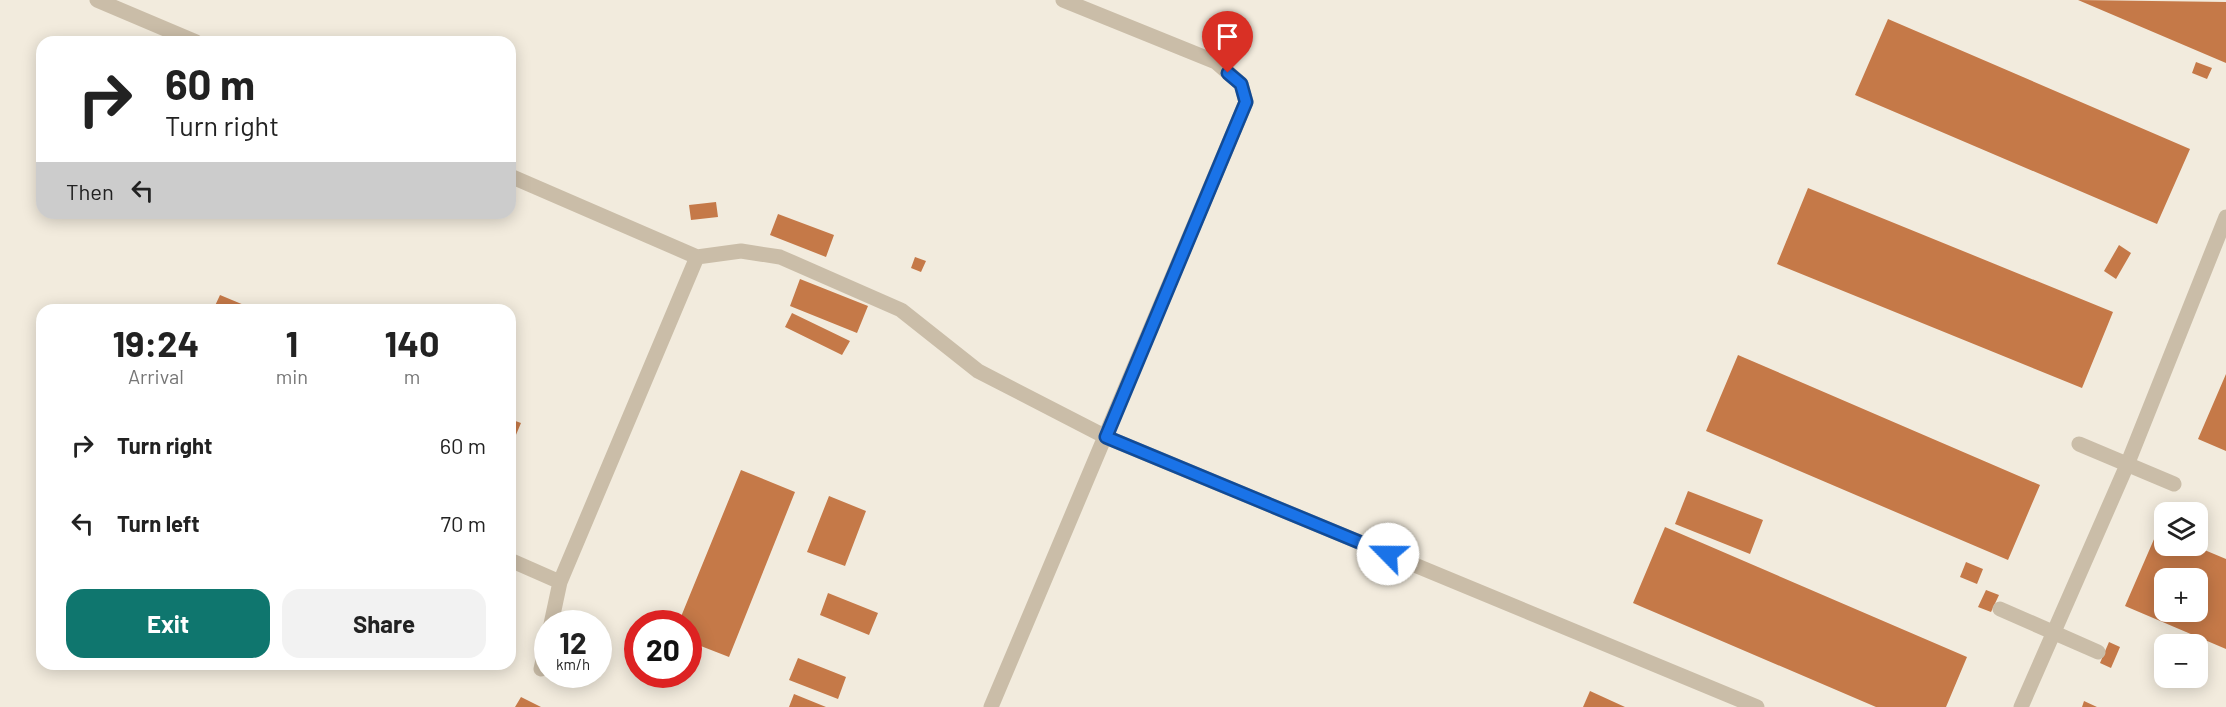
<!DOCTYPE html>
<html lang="en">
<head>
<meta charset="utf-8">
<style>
  body { margin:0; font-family:Barlow,sans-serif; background:#f2f2f2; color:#222; height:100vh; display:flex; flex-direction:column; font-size:22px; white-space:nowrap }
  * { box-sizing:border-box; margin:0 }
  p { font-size:20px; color:#767676 }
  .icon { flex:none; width:33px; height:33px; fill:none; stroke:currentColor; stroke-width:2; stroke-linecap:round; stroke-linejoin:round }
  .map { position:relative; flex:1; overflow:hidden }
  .panel { position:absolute; left:36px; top:304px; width:480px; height:366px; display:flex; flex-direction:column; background:#fff; border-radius:18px; box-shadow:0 3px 15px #0003 }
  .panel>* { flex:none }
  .hud { position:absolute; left:36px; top:36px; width:480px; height:183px; border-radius:18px; box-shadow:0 3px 15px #0003; background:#fff; color:#222; overflow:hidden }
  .buttons { position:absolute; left:2154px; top:502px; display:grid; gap:12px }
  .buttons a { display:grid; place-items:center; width:54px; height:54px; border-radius:12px; background:#fff; box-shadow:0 3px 15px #0003; font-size:30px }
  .speed { position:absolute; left:534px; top:610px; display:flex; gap:12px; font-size:30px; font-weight:700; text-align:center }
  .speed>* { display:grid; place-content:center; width:78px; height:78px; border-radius:50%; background:#fff; box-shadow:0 3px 15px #0003; line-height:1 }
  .speed small { font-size:15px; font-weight:400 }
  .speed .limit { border:9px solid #d22; background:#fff; color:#111 }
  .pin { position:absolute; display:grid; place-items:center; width:51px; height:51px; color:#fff; margin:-62px -26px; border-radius:50% 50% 50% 0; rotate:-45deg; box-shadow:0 0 6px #0007 }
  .pin .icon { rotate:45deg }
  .me { position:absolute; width:66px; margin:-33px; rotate:293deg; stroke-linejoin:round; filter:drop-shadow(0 0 4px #0008) }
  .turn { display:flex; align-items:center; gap:21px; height:126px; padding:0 30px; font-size:27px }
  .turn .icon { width:78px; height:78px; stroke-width:2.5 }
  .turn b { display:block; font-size:42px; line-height:51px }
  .then { display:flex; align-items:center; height:57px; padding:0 30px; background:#0003; gap:12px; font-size:22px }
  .eta { display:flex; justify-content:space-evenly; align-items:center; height:102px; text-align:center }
  .eta b { font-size:36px; font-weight:700; line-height:42px }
  .cta { display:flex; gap:12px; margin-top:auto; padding:12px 30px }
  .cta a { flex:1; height:69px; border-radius:18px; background:#0f766e; color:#fff; font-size:24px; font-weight:700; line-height:69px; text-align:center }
  .cta a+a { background:#f2f2f2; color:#222 }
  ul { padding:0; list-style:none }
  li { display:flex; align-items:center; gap:18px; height:78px; padding:0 30px }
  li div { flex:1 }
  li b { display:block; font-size:22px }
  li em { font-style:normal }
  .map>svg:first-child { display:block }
  .building { fill:#c57948; fill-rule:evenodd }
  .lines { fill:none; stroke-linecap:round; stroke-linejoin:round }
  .service { stroke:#cabda8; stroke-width:15 }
  .route-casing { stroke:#114b97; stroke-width:15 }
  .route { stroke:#1a73e8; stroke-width:10 }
</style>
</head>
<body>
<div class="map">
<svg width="2226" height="707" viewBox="0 0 2226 707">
  <rect width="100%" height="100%" fill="#f2ebdd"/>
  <path class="building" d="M 2078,0 L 2226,2 L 2226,63 Z
    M 1888,19 L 2190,149 L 2157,224 L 1855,95 Z
    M 2196,62 L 2212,68 L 2207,79 L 2192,73 Z
    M 1808,188 L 2113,312 L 2082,388 L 1777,264 Z
    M 716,202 L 718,217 L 691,220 L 689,205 Z
    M 778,214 L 834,235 L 826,257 L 770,235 Z
    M 2119,245 L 2131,253 L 2116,279 L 2104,271 Z
    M 915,257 L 926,261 L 921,272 L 911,268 Z
    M 800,279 L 868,306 L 857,333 L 790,306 Z
    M 220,295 L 256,310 L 213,310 Z
    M 792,313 L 850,341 L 842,355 L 785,327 Z
    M 1738,355 L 2040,485 L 2008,560 L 1706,431 Z
    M 2226,374 L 2226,451 L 2198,439 Z
    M 510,419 L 521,423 L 510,449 Z
    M 741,470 L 795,492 L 729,657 L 688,641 L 688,624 L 678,624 Z
    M 1688,491 L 1763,520 L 1750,554 L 1675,524 Z
    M 829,496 L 866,511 L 845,566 L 807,552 Z
    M 1665,527 L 1967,657 L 1946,707 L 1876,707 L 1633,603 Z
    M 2158,530 L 2164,533 L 2164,546 L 2195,546 L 2226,559 L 2226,649 L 2125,606 ZM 2164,579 L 2198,579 L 2198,612 L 2164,612 Z
    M 1966,562 L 1983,569 L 1977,584 L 1960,577 Z
    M 1986,590 L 1999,595 L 1991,612 L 1978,607 Z
    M 828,593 L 878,613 L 869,635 L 820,615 Z
    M 2109,642 L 2120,647 L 2111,668 L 2100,663 Z
    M 798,658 L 846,677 L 838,699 L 789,680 Z
    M 1590,691 L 1625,707 L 1583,707 Z
    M 794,694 L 826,707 L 789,707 Z
    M 521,697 L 541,707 L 515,707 Z
    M 2084,701 L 2097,707 L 2082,707 Z"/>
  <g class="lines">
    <path class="service" d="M 97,0 L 196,42
      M 510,176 L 697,257 L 741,251 L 780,257 L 901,310 L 978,371 L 1106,437 L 1757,707
      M 2079,444 L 2174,484
      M 510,560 L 560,582
      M 2000,609 L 2098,652
      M 551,624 L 560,582 L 697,257
      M 541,669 L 548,638
      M 991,707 L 1246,102 L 1241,84 L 1216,62 L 1063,0
      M 2021,707 L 2127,465 L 2226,217"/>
  </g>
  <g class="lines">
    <g class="route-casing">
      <path id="route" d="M 1228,73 L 1241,84 L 1246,102 L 1106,437 L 1388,554"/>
    </g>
    <use href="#route" class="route"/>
  </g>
</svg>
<div class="buttons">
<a><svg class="icon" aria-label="layers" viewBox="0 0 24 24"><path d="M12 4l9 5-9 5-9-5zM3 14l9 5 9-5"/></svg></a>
<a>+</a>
<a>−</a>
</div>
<div class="speed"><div>12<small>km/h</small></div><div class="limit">20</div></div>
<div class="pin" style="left:1228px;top:73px;background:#d93025"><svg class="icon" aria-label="arrive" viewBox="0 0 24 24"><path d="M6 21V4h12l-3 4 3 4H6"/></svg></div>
<svg class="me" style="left:1388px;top:554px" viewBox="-20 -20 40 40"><circle r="19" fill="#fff"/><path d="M0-13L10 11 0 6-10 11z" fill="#1a73e8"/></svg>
<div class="hud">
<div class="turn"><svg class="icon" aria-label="right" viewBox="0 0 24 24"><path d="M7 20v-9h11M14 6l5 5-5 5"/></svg><div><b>60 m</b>Turn right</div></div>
<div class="then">Then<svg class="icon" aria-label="left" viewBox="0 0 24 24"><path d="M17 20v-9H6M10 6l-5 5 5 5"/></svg></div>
</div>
<section class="panel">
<div class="eta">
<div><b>19:24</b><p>Arrival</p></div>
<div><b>1</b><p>min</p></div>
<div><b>140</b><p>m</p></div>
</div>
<ul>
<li><svg class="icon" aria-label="right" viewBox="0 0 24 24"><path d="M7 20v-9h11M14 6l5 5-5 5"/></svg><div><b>Turn right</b></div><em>60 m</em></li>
<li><svg class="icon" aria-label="left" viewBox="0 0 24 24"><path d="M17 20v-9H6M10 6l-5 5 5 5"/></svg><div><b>Turn left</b></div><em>70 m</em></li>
</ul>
<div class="cta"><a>Exit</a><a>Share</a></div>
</section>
</div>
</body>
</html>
